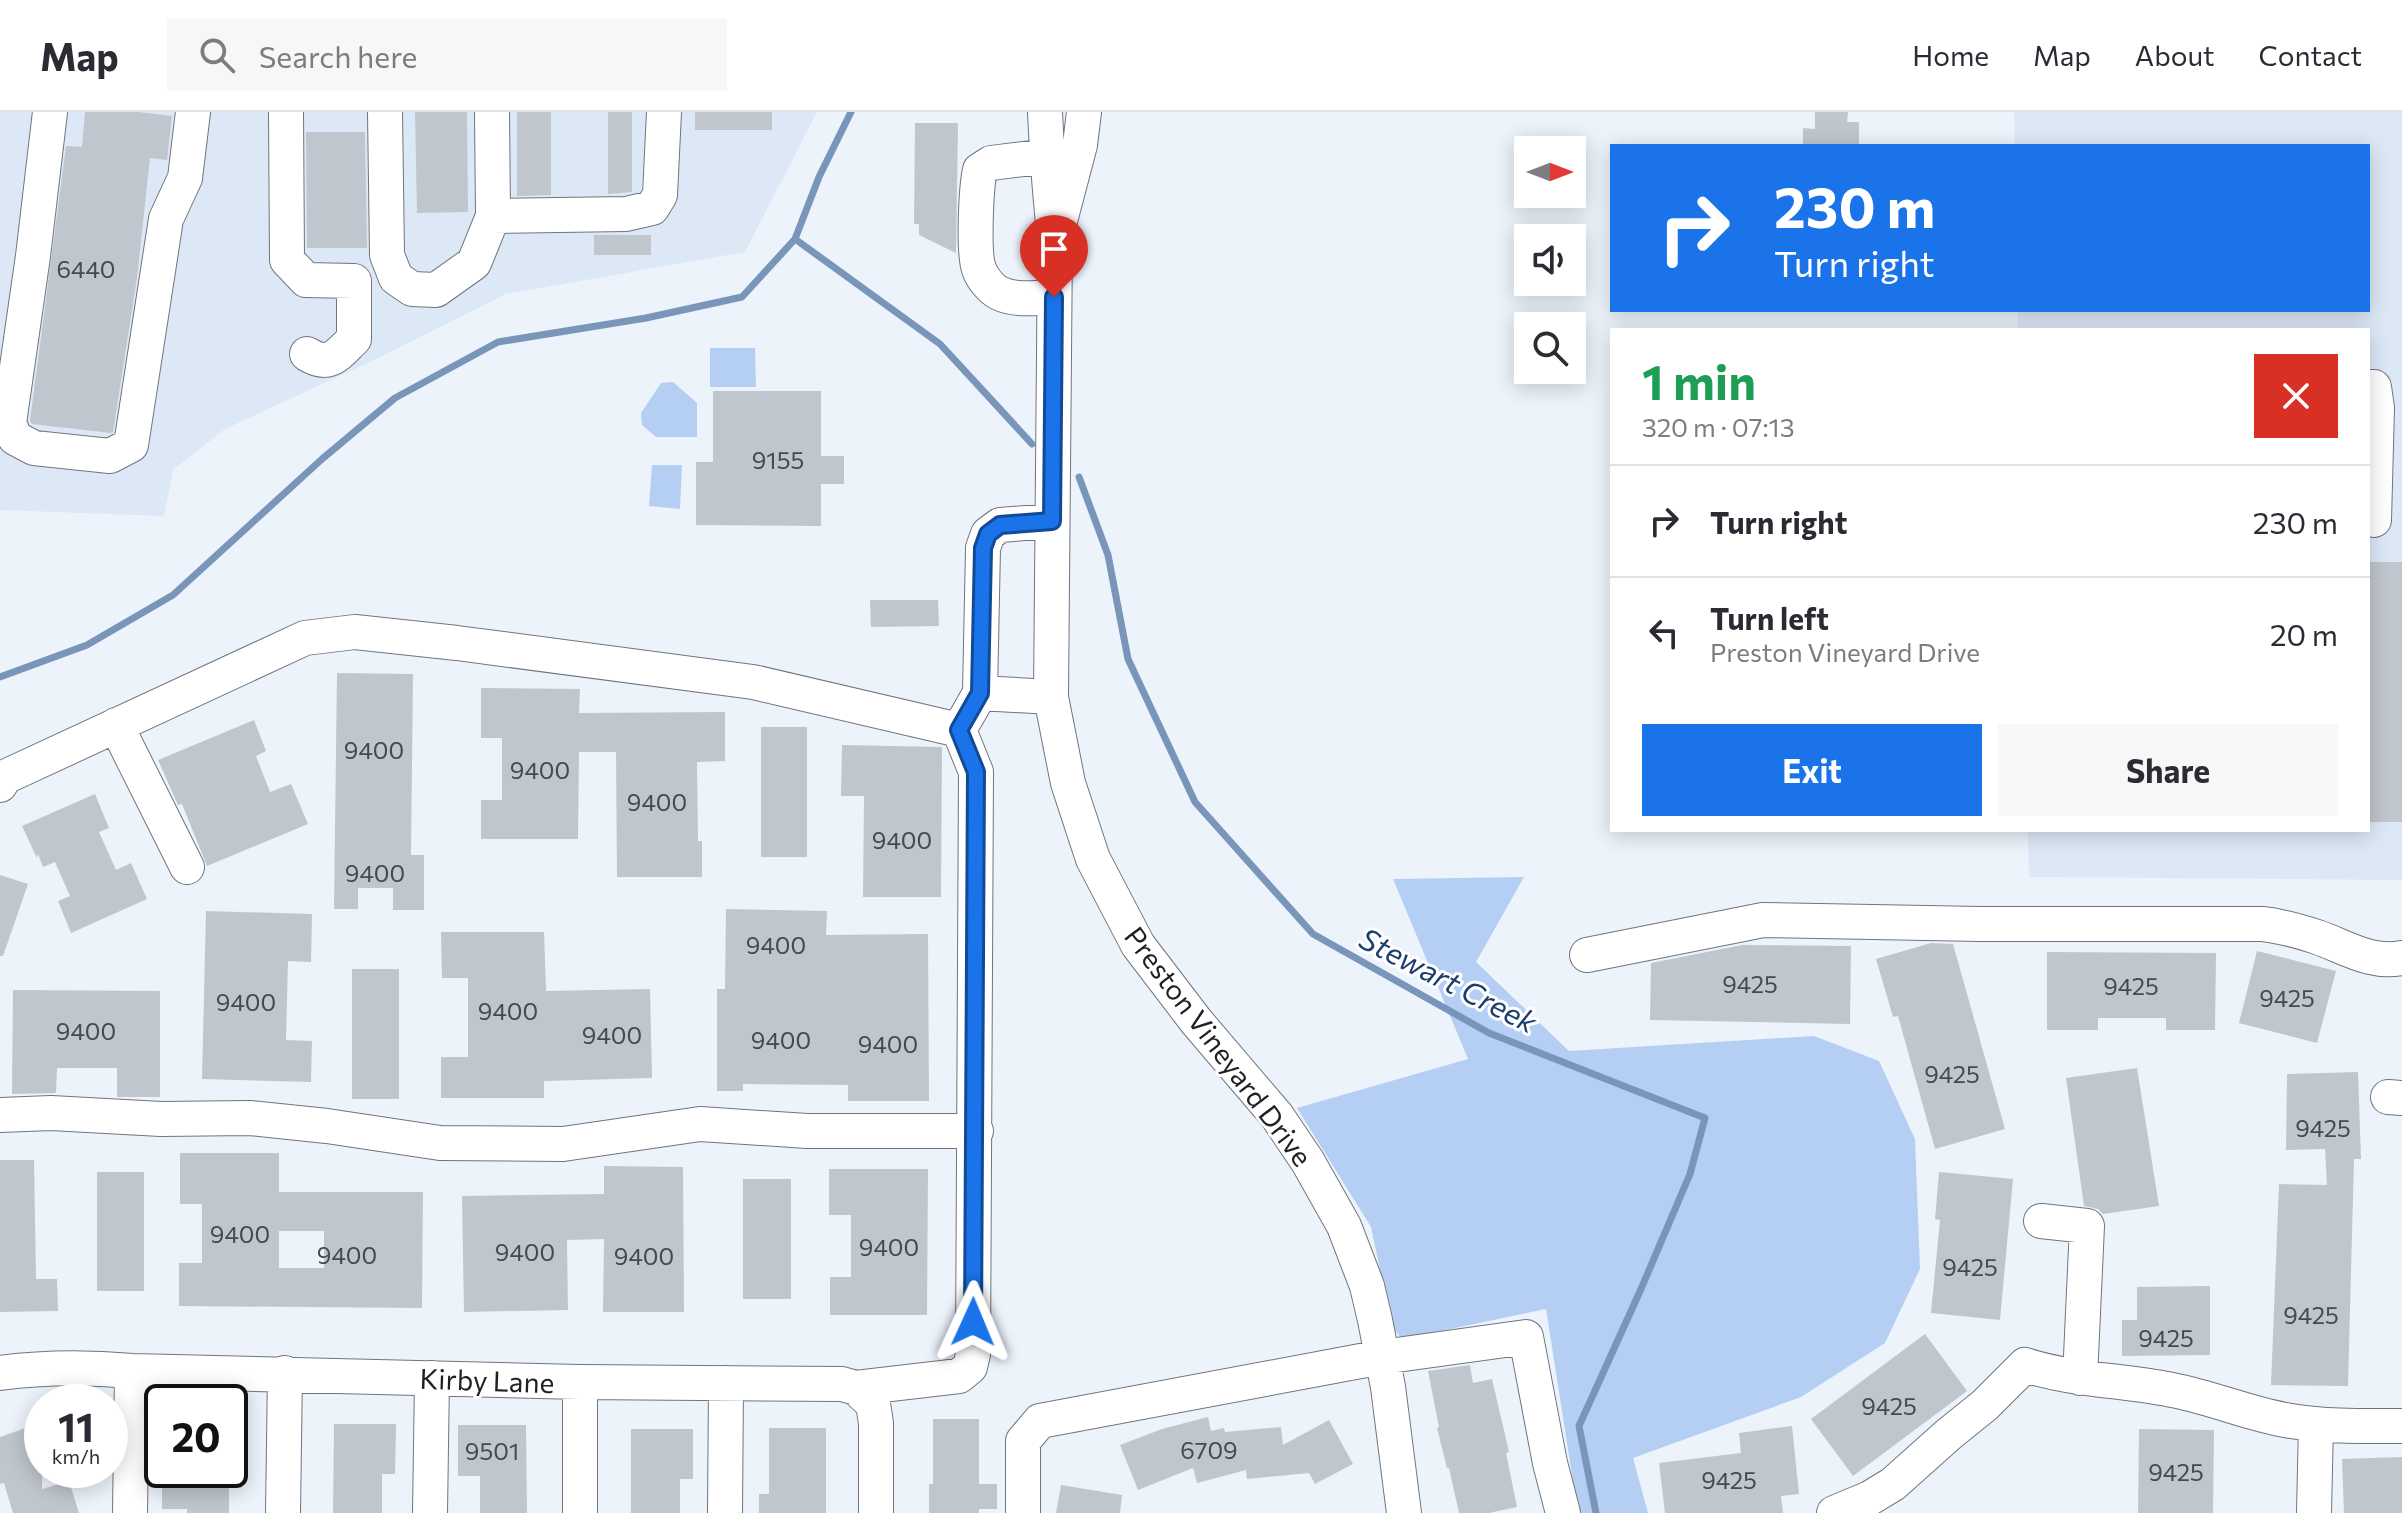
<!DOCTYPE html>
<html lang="en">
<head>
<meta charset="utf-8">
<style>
  body { margin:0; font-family:Commissioner,sans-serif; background:#f7f7f7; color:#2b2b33; height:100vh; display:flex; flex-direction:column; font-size:30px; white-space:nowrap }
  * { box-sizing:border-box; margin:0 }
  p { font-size:26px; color:#7c7c81 }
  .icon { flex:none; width:44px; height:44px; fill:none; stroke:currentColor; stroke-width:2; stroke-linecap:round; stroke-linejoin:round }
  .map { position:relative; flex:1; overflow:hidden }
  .drawer { position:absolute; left:1610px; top:216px; width:760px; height:504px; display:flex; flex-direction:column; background:#fff; border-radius:0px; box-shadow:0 4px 20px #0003 }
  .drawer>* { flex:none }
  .guide { position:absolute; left:1610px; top:32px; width:760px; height:168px; border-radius:0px; box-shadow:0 4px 20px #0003; background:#1a73e8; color:#fff; overflow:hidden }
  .needle { width:52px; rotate:90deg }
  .tools { position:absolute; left:1514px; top:24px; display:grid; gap:16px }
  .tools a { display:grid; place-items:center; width:72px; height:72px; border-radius:0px; background:#fff; box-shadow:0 4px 20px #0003; font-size:40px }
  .speed { position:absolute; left:24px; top:1272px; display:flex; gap:16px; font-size:40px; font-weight:700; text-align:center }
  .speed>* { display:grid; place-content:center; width:104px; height:104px; border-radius:50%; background:#fff; box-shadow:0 4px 20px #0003; line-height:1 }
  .speed small { font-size:20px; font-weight:400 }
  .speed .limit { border:4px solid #111; border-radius:12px; background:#fff; color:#111 }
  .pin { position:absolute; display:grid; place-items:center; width:68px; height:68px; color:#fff; margin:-82px -34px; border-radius:50% 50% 50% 0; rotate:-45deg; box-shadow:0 0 8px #0007 }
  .pin .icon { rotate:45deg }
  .me { position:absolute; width:88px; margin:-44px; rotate:1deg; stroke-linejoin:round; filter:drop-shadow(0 0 6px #0008) }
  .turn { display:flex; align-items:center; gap:28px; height:168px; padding:0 32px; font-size:36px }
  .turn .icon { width:104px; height:104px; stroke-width:2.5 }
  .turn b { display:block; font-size:56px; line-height:68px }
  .round { display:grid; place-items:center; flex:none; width:84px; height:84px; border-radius:0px; background:#f7f7f7 }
  .overview { display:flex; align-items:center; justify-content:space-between; height:136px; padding:0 32px }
  h1 { font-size:48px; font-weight:700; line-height:60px; color:#1e9e55 }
  .action { display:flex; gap:16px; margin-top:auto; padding:16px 32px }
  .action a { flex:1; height:92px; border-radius:0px; background:#1a73e8; color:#fff; font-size:32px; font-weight:700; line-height:92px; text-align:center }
  .action a+a { background:#f7f7f7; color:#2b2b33 }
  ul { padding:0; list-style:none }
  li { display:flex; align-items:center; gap:24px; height:112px; padding:0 32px; border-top:2px solid #e1e1e2 }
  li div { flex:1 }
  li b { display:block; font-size:30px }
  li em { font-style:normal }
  header { display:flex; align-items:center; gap:48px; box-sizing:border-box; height:112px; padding:0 40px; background:#fff; border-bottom:2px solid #e1e1e2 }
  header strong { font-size:38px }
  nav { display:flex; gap:44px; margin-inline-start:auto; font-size:28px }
  .search { width:560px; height:72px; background:#f7f7f7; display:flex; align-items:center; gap:20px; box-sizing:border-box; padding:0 28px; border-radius:0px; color:#7c7c81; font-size:30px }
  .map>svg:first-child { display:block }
  .built { fill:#dde8f7 }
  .green { fill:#b5cff4 }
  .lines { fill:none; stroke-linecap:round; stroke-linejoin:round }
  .stream { stroke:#7a95ba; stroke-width:7 }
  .building { fill:#c0c6ce; fill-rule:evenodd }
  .minor-casing { stroke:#70757d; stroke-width:36 }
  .minor { stroke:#fff; stroke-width:34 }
  .route-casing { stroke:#114b97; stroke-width:20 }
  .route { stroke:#1a73e8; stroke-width:14 }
  .labels { text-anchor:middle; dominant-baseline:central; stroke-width:6; stroke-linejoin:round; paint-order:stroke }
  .number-label { font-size:24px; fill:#464a4e }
  .street-label { font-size:28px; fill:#1e2023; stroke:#fff }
  .water-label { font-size:30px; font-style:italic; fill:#1b3e6e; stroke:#fff }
</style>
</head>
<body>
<header>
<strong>Map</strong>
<div class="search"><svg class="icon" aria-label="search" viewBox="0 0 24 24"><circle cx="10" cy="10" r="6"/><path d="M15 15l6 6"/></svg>Search here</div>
<nav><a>Home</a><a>Map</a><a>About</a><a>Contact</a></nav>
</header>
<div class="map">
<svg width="2402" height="1401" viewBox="0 0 2402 1401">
  <rect width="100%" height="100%" fill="#ecf3fb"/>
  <path class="built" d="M 0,0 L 817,0 L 745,140 L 506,182 L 372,249 L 225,317 L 173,358 L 164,404 L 0,398 Z
    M 2014,0 L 2402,0 L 2402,768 L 2029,765 L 2028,718 L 2368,718 L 2368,218 L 2018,218 L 2018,198 L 2368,198 L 2368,34 L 2015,34 Z"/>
  <path class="green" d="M 710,236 L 755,236 L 756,275 L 710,275 Z
    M 673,270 L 697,291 L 697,325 L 656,325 L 642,313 L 641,301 L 661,271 Z
    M 652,353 L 682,353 L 680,397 L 649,394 Z
    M 1524,765 L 1476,850 L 1569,939 L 1814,924 L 1879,949 L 1915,1027 L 1920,1157 L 1885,1231 L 1801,1285 L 1633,1346 L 1648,1401 L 1578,1401 L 1546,1197 L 1402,1227 L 1392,1215 L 1371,1115 L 1297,996 L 1468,947 L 1393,767 Z"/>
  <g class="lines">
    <path class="stream" d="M 795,127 L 940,232 L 1032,332
      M 1079,365 L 1108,443 L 1128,547 L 1195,690 L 1313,822 L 1489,921 L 1705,1006 L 1690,1062 L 1641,1177 L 1579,1314 L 1596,1401
      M 0,565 L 87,533 L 173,483 L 322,347 L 395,286 L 498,230 L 646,206 L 742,185 L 795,127 L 819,65 L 851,0"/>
  </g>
  <path class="building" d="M 85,0 L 138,0 L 172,4 L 167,48 L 150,46 L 137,166 L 113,320 L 111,321 L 32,312 L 30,309 L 66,34 L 82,35 Z
    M 415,0 L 467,0 L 468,100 L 417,101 Z
    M 517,0 L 551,0 L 551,83 L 517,84 Z
    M 608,0 L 632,0 L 632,80 L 608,82 Z
    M 695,0 L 772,0 L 772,18 L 695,18 Z
    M 1815,0 L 1848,0 L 1847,10 L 1859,10 L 1859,34 L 1803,34 L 1803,16 L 1815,17 Z
    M 915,11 L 958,11 L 956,141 L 919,123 L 919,112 L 914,112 Z
    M 306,20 L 365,20 L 367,136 L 307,136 Z
    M 594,123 L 651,123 L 651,143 L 594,143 Z
    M 713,279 L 821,279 L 821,344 L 844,344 L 844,372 L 821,372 L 821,414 L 696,413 L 696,350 L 713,350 Z
    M 2368,450 L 2402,450 L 2402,710 L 2368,710 Z
    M 870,488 L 938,488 L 939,514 L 871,515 Z
    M 337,561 L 413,562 L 411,743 L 424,743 L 424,798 L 393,798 L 393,776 L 358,776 L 358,797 L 334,797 Z
    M 481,576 L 580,577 L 579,601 L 725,600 L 725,649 L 697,650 L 698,729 L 702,729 L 702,765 L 617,765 L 616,640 L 579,640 L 578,727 L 481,727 L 481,688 L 502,688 L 502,626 L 481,626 Z
    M 254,608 L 266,639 L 256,644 L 270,680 L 291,672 L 308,712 L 207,754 L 182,692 L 178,693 L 158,648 Z
    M 761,615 L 807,615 L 807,745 L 761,745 Z
    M 842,633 L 942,635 L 941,785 L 863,785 L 864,684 L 841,684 Z
    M 95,682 L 109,716 L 99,720 L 116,758 L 131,751 L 147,787 L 71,821 L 58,789 L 70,784 L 55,750 L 43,755 L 38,742 L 37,746 L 22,714 Z
    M 0,763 L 28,772 L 3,844 L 0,844 Z
    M 726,797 L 827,799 L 826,823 L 928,822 L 929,989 L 848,989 L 848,973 L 743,972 L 743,979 L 717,979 L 717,877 L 725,877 Z
    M 206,799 L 312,802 L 311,850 L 288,849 L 286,928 L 312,929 L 311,970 L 202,967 Z
    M 441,820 L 544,820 L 546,879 L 650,877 L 652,966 L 544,969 L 544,986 L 441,986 L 441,945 L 468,945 L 468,866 L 442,866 Z
    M 1931,831 L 1953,832 L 2005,1017 L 1935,1037 L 1898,904 L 1893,905 L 1876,847 Z
    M 1742,833 L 1851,834 L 1850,912 L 1650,908 L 1651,851 Z
    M 2257,839 L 2336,859 L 2317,931 L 2239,911 Z
    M 2047,840 L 2216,841 L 2215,918 L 2166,918 L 2166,906 L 2098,906 L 2098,918 L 2047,918 Z
    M 352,857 L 399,857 L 399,987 L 352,987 Z
    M 13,878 L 160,879 L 160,985 L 117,985 L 117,956 L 57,956 L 56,981 L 12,982 Z
    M 2137,956 L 2159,1094 L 2103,1102 L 2098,1097 L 2084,1094 L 2066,966 Z
    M 2358,960 L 2361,1047 L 2354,1047 L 2348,1274 L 2271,1273 L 2279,1072 L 2327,1073 L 2325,1037 L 2286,1038 L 2287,962 Z
    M 180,1041 L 279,1041 L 279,1080 L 423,1080 L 422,1196 L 179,1194 L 179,1151 L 202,1151 L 202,1092 L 180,1092 ZM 279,1119 L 324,1119 L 324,1156 L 279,1156 Z
    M 0,1048 L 34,1048 L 36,1167 L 57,1167 L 58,1199 L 0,1200 Z
    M 604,1054 L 683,1055 L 684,1200 L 603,1200 L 604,1127 L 567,1128 L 568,1198 L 464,1200 L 462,1084 L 604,1082 Z
    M 829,1057 L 928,1057 L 927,1203 L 830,1203 L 830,1165 L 851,1165 L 851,1103 L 829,1103 Z
    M 97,1060 L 144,1060 L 144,1179 L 97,1179 Z
    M 1939,1060 L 2013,1067 L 2000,1208 L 1931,1201 L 1940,1108 L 1935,1107 Z
    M 743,1067 L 791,1067 L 791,1187 L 743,1187 Z
    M 2210,1174 L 2210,1243 L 2122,1244 L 2122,1208 L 2137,1208 L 2137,1175 Z
    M 1925,1222 L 1967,1279 L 1853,1364 L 1811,1307 Z
    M 1470,1253 L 1473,1271 L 1492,1267 L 1509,1340 L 1506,1341 L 1517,1395 L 1489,1401 L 1459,1401 L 1449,1356 L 1447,1356 L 1437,1316 L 1439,1315 L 1428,1259 Z
    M 1208,1305 L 1211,1319 L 1224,1316 L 1225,1320 L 1281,1315 L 1283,1333 L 1329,1308 L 1353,1352 L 1315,1372 L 1309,1361 L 1247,1367 L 1246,1358 L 1197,1371 L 1193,1356 L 1138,1378 L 1120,1333 L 1162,1317 Z
    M 933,1307 L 979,1307 L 979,1372 L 997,1372 L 997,1397 L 979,1397 L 979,1401 L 929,1401 L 929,1372 L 933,1372 Z
    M 42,1310 L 42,1377 L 69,1369 L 79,1401 L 13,1401 L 4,1371 L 0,1372 L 0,1325 Z
    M 334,1312 L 396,1312 L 395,1362 L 382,1362 L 382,1401 L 333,1401 Z
    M 458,1313 L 526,1313 L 527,1401 L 480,1401 L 480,1364 L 458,1364 Z
    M 1792,1314 L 1799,1382 L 1781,1384 L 1783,1401 L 1665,1401 L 1659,1351 L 1741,1341 L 1739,1321 Z
    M 769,1316 L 826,1316 L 826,1401 L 759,1401 L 759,1382 L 769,1382 Z
    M 631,1317 L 693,1317 L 693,1367 L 680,1367 L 680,1401 L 631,1401 Z
    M 2139,1317 L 2214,1318 L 2213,1401 L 2138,1401 Z
    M 2402,1345 L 2402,1401 L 2344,1401 L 2342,1347 Z
    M 176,1358 L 229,1358 L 229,1401 L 187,1401 L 187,1397 L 162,1397 L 162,1371 L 176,1371 Z
    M 1061,1373 L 1122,1383 L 1120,1401 L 1056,1401 Z"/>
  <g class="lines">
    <g class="minor-casing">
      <path id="minor" d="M 50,0 L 33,144 L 9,311 L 15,326 L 34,336 L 110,344 L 131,333 L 166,107 L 185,66 L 193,0
        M 286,0 L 287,148 L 306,168 L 354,169 L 354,227 C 337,243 330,256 307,242
        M 385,0 L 387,143 L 396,166 L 412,177 L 436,178 L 474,151 L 493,104 L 492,0
        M 1045,0 C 1047,43 1050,86 1055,129 L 1051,585 L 1068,671 L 1093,747 L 1138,833 L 1196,909 L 1277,1004 L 1308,1050 L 1344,1114 L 1367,1174 L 1375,1208 L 1388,1275 L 1404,1401
        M 1049,44 L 991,51 L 980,58 C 976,76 973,141 979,157 C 982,166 991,177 999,181 C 1015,189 1036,186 1054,185
        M 493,104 L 626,102 L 652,96 L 660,83 L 664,0
        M 1060,109 L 1080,33 L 1084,0
        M 2368,275 L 2374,275 L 2377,296 L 2374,408
        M 980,581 L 1051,585
        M 116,613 L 187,755
        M 0,673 L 5,665 L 305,526 L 355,520 L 457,531 L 753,570 L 959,618
        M 1587,843 L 1763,808 L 1980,812 L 2262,812 C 2281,814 2299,819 2317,825 C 2346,835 2370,852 2402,846
        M 2388,985 L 2402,986
        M 0,1003 L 51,1001 L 161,1007 L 250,1006 L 327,1014 L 440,1031 L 563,1032 L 700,1012 L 807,1019 L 976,1019
        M 2041,1109 L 2087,1114 L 2080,1266
        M 0,1261 C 44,1255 88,1255 132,1259 L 580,1270 L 842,1272 L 856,1276 L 959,1264 L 970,1255 L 973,1242 L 976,660 L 959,618 L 980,581 L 983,436 L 988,422 L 1000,413 L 1052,409
        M 856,1276 L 873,1292 L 876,1311 L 876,1401
        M 130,1401 L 132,1259
        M 283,1401 L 285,1261
        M 430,1401 L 432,1266
        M 580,1401 L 580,1270
        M 725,1401 L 726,1271
        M 1023,1401 L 1023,1329 L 1040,1309 L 1382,1245 L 1526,1225 L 1550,1351 L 1563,1401
        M 1834,1401 L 1870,1386 L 1893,1372 L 1949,1322 L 1985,1293 L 2025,1253 C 2075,1269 2127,1268 2177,1279 C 2216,1287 2252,1303 2291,1309 C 2328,1315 2365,1314 2402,1314
        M 2314,1401 L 2316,1312"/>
    </g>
    <use href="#minor" class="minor"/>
  </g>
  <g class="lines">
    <g class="route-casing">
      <path id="route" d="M 973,1210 L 976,660 L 959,618 L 980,581 L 983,436 L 988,422 L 1000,413 L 1052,409 L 1054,185"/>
    </g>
    <use href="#route" class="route"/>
  </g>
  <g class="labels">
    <g class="number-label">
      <text x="86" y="156">6440</text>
      <text x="778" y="347">9155</text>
      <text x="374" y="637">9400</text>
      <text x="540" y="657">9400</text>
      <text x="657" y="689">9400</text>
      <text x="902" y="727">9400</text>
      <text x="375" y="760">9400</text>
      <text x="776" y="832">9400</text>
      <text x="1750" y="871">9425</text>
      <text x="2131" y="873">9425</text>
      <text x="2287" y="885">9425</text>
      <text x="246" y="889">9400</text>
      <text x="508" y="898">9400</text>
      <text x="86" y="918">9400</text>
      <text x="612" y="922">9400</text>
      <text x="781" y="927">9400</text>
      <text x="888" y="931">9400</text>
      <text x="1952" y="961">9425</text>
      <text x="2323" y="1015">9425</text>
      <text x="240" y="1121">9400</text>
      <text x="889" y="1134">9400</text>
      <text x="525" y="1139">9400</text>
      <text x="347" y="1142">9400</text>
      <text x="644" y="1143">9400</text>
      <text x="1970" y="1154">9425</text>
      <text x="2311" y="1202">9425</text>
      <text x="2166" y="1225">9425</text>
      <text x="1889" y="1293">9425</text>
      <text x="1209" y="1337">6709</text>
      <text x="492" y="1338">9501</text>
      <text x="2176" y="1359">9425</text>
      <text x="1729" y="1367">9425</text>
    </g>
    <g class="street-label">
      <text transform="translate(1219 934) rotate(53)">Preston Vineyard Drive</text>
      <text transform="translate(487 1268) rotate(2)">Kirby Lane</text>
    </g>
    <g class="water-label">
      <text transform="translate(1449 867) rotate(27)">Stewart Creek</text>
    </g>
  </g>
</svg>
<div class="tools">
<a><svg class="needle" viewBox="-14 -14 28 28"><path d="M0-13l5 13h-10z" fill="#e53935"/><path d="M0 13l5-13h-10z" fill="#7c7c81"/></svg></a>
<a><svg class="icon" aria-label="sound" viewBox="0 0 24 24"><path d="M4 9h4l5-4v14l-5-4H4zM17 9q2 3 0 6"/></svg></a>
<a><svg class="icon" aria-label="search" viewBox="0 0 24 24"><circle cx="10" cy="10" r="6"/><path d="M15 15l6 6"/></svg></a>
</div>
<div class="speed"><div>11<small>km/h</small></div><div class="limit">20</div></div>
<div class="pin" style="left:1054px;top:185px;background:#d93025"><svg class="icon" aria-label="arrive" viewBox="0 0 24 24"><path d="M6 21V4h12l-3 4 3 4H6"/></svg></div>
<svg class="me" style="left:973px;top:1210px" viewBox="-20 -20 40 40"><path d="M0-17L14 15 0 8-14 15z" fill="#1a73e8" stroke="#fff" stroke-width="4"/></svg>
<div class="guide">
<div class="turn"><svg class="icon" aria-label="right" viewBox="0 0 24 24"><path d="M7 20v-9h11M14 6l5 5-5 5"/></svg><div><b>230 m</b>Turn right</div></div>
</div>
<section class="drawer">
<div class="overview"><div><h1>1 min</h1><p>320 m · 07:13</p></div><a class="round" style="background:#d93025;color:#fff"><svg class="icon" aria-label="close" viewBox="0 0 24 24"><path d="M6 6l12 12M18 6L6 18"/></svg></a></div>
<ul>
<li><svg class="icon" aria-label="right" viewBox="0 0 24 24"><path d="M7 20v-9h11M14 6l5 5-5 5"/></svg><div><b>Turn right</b></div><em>230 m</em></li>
<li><svg class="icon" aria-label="left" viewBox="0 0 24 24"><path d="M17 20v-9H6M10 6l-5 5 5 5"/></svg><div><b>Turn left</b><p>Preston Vineyard Drive</p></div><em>20 m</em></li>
</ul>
<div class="action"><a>Exit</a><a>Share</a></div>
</section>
</div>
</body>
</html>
